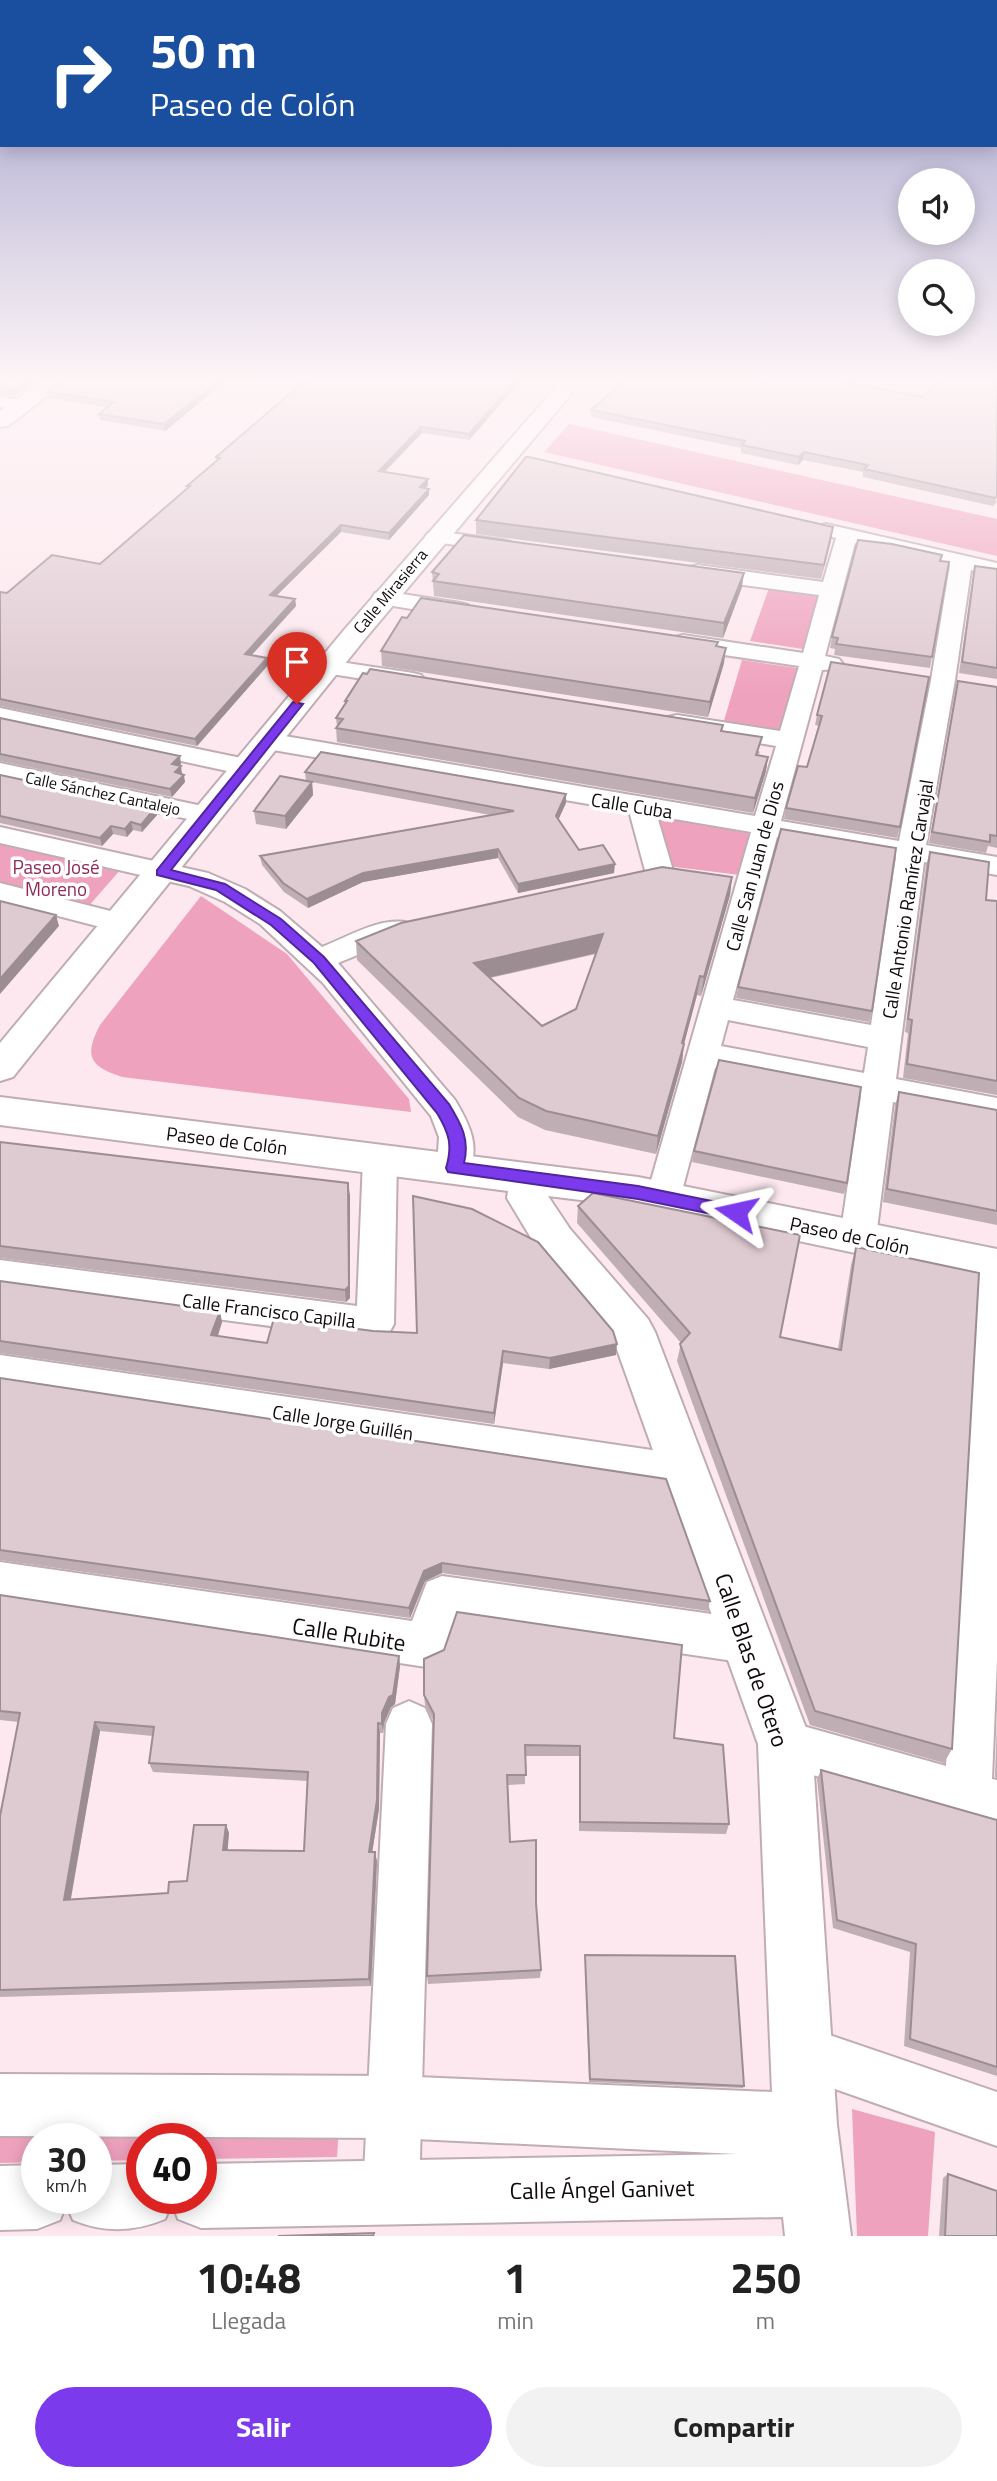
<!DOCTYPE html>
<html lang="es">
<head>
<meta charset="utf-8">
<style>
  body { margin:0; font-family:"Titillium Web",sans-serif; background:#f2f2f2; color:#222; height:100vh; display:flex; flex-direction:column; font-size:26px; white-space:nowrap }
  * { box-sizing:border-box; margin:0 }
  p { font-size:23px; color:#767676 }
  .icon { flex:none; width:38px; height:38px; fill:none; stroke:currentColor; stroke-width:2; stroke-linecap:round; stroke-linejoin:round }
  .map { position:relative; height:2236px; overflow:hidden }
  .sheet { display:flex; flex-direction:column; background:#fff; flex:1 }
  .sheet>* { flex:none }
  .hud { position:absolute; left:0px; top:0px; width:998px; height:147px; box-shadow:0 4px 18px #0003; background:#1a4fa0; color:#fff; overflow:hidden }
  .buttons { position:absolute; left:898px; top:168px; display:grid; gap:14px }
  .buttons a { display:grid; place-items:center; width:77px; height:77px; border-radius:50%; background:#fff; box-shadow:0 4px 18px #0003; font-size:35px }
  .speed { position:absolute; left:21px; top:2123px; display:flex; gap:14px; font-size:35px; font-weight:700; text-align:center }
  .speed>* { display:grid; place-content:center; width:91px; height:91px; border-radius:50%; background:#fff; box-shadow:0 4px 18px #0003; line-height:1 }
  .speed small { font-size:18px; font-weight:400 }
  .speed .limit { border:10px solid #d22; background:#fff; color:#111 }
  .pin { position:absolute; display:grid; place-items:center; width:60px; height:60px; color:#fff; margin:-72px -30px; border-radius:50% 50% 50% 0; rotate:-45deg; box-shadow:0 0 7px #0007 }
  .pin .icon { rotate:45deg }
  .me { position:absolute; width:77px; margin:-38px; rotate:281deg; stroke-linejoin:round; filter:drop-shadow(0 0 5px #0008) }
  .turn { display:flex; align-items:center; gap:24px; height:147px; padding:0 35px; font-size:32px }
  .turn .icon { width:91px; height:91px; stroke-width:2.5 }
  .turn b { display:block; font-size:49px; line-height:60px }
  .eta { display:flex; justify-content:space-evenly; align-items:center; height:119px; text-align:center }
  .eta b { font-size:42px; font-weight:700; line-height:49px }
  .button { display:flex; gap:14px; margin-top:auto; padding:14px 35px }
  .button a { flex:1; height:80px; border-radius:42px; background:#7c3aed; color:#fff; font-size:28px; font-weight:700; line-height:80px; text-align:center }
  .button a+a { background:#f2f2f2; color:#222 }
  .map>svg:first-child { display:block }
  .green { fill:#efa2be }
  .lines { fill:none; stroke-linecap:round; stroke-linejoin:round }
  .street-casing { stroke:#c0adb3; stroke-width:4 }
  .secondary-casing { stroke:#c0adb3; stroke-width:4 }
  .street { fill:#fff; fill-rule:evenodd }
  .secondary { fill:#fff; fill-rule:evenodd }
  .wall { fill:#bfaeb4; fill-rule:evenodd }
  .shaded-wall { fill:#9b8d92 }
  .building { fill:#decad1; stroke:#9b8d92; stroke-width:2; fill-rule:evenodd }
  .route { fill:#7c3aed; stroke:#51269a; stroke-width:2 }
  .labels { text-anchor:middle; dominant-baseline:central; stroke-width:7; stroke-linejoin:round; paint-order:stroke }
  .far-street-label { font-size:16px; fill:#110a0d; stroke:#fff }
  .street-label { font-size:19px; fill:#110a0d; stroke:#fff }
  .park-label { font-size:19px; fill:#8f2959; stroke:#fff }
  .near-street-label { font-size:23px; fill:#110a0d; stroke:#fff }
</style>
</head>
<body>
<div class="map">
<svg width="997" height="2236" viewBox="0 0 997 2236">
  <rect width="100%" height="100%" fill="#fce8ee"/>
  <path class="green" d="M 569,424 L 997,519 L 997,556 L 544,452 Z
    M 769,588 L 818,594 L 803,649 L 750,641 Z
    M 742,660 L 797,668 L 781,732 L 723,724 Z
    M 655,816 L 751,834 L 740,875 L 667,866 Z
    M 0,840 L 121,869 L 87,908 L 0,887 Z
    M 201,896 L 287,954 L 409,1099 L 411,1112 L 122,1077 C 89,1066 84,1056 100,1025 Z
    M 852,2109 L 935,2132 L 928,2236 L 857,2236 Z
    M 339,2128 L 337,2157 L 201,2159 L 201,2138 L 142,2138 L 142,2160 L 96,2161 L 96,2138 L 37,2138 L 37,2162 L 0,2163 L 0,2133 Z"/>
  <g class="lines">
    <g class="street-casing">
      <path id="street" d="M 0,397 L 29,401 L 32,405 L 23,410 L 0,407 Z
        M 826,524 L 997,563 L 997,577 L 971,570 L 955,680 L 926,845 L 997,857 L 997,875 L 924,862 L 896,1079 L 997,1098 L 997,1122 L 893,1102 L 876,1237 L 871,1247 L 858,1251 L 845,1247 L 840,1237 L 861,1096 L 715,1068 L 680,1198 L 675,1207 L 663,1211 L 651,1207 L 646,1198 L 751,832 L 657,816 L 674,874 L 670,880 L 660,883 L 650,880 L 646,874 L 629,811 L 267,749 L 258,746 L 254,741 L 258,736 L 267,733 L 755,816 L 776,746 L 677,729 L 668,727 L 665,722 L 668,717 L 677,715 L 780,731 L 799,666 L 683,649 L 675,647 L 671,642 L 675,637 L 683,635 L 803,653 L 819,595 L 698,579 L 690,577 L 687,572 L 690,567 L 698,565 L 823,582 L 836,538 L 819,534 L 816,530 L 819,526 ZM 855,543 L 950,565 L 931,680 L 899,841 L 781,821 L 822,670 L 839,669 L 843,664 L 839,659 L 825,656 ZM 777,837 L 896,857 L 871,1025 L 733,1000 ZM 728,1020 L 868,1047 L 864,1073 L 721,1046 Z
        M 435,531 L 503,540 L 510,542 L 514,546 L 510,550 L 503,552 L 428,541 L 425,537 L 428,533 Z
        M 383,591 L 460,603 L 468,605 L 471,610 L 468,615 L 460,617 L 375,603 L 372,598 L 375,593 Z
        M 327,660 L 413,673 L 421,675 L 425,680 L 421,685 L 413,687 L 319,672 L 315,667 L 319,662 Z
        M 0,708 L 246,759 L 255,762 L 259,767 L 255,772 L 246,775 L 0,722 Z
        M 0,763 L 207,807 L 216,809 L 220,815 L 216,821 L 207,823 L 0,779 Z
        M 0,827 L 208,873 L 245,889 L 280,911 L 322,947 C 348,937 381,916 409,923 L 414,930 L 409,937 L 389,942 L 338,963 L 455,1100 C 470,1125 482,1149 466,1177 L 454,1181 L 442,1177 L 437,1168 L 439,1137 L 431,1116 L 323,983 L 260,924 L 225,902 L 189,886 L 0,843 Z
        M 0,883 L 130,916 L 135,923 L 130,930 L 120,932 L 0,901 Z
        M 380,1146 L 392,1150 L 397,1159 L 394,1324 L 388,1335 L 375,1340 L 0,1290 L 0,1260 L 357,1306 L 363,1159 L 368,1150 Z
        M 994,1251 L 997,1252 L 997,1660 L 992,1779 L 997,1780 L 997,1828 L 785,1767 L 769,1760 L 762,1744 L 769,1728 L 785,1721 L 946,1766 L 976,1266 L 981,1256 Z
        M 0,1355 L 686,1455 L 700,1460 L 706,1473 L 700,1486 L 686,1491 L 0,1387 Z
        M 0,1562 L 412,1621 L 427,1582 L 442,1576 L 747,1619 L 763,1626 L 769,1641 L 763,1656 L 747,1663 L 456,1620 L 442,1660 L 426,1667 L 0,1602 Z
        M 409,1701 L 425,1708 L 432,1724 L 419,2194 L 411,2214 L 391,2222 L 371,2214 L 363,2194 L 386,1724 L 393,1708 Z
        M 803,2026 L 997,2092 L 997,2146 L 784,2071 L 777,2052 L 784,2033 Z"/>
    </g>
    <g class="secondary-casing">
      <path id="secondary" d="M 44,380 L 68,380 L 8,426 L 0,427 L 0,411 Z
        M 562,380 L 583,380 L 364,640 L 13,1077 L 0,1081 L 0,1043 L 345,629 Z
        M 0,1097 L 638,1177 L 997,1249 L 997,1283 L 638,1207 L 548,1196 L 570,1229 L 648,1319 L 655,1332 L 812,1744 L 837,2125 L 851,2236 L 785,2236 L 783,2217 L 201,2228 L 178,2219 L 172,2203 L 165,2219 C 134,2232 104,2233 73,2220 L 66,2204 L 60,2220 L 37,2229 L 0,2230 L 0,2166 L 37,2165 L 37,2198 L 96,2198 L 96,2165 L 142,2164 L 142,2198 L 201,2198 L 201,2164 L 737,2154 L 394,2138 L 0,2136 L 0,2074 L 394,2076 L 772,2092 L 758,1744 L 614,1341 L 540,1253 L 507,1198 L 508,1191 L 0,1125 Z"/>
    </g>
    <use href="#street" class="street"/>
    <use href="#secondary" class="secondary"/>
  </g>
  <path class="wall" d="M 0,380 L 40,380 L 14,396 L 0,395 Z
    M 227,380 L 165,431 L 100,420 L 99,414 L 108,407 L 49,398 L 47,392 Z
    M 522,380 L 469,440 L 422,433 L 385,472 L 428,479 L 428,485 L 426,488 L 429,495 L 389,540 L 341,532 L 276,596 L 295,599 L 296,606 L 252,655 L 267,658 L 268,665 L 197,746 L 0,706 L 0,592 L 7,593 L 100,564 L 188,488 L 187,486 L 217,461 L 216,457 Z
    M 923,397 L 997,502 L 993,506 L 863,477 L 863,472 L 803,460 L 798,465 L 741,453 L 741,448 L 591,417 L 591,410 Z
    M 476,520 L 833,527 L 821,579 L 476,534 Z
    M 940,561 L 932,657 L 930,668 L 834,655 L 835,649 L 830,648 L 832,637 Z
    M 975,566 L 997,569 L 997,679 L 959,673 L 973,576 Z
    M 432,572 L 742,587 L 723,638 L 434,596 Z
    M 717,647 L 724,663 L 708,717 L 382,666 L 381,651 Z
    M 831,662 L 900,827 L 897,838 L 784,819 L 786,808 L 807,767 L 819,726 L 815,725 L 817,715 Z
    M 958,681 L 997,687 L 997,848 L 988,846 L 986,853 L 929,843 Z
    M 345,701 L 723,725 L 722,731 L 760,752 L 758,755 L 768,757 L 766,771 L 753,813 L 337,742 L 336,728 L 337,726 L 336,718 L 345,705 Z
    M 0,718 L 181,764 L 179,766 L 185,782 L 172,797 L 0,761 Z
    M 305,772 L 566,803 L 558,819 L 579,850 L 614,873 L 518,893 L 498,858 L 363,882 L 308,908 L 284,892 L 262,865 L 260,856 L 490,815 L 306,781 Z
    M 0,775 L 155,808 L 157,815 L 142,832 L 133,830 L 127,837 L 113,834 L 102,846 L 0,823 Z
    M 312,782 L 313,795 L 286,829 L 256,824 L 254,811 Z
    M 930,852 L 986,900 L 997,901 L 997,1095 L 903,1078 L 908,1033 L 905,1032 L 926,865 Z
    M 732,877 L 730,895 L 701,996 L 697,995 L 684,1044 L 682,1062 L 656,1154 L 545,1130 L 518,1117 L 357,960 L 356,941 ZM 596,954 L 576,1009 L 542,1026 L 490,978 Z
    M 738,987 L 872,1011 L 869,1022 L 736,998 Z
    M 899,1092 L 997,1110 L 997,1225 L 883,1202 L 895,1105 Z
    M 0,1142 L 350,1195 L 350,1298 L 346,1302 L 0,1258 Z
    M 694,1151 L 847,1183 L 844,1194 L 692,1162 Z
    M 578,1206 L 780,1337 L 838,1349 L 851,1265 L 856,1247 L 952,1749 L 944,1763 L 810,1725 L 677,1361 L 681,1343 L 577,1223 Z
    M 0,1281 L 222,1322 L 218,1336 L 267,1343 L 373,1331 L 616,1355 L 549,1369 L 503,1363 L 494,1424 L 0,1353 Z
    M 0,1378 L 710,1601 L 708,1611 L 442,1573 L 425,1581 L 410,1618 L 0,1560 Z
    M 0,1595 L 399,1656 L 400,1666 L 395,1704 L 391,1707 L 384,1723 L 383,1733 L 380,1733 L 379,1809 L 372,1852 L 377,1861 L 371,1986 L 0,1997 L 0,1816 L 18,1722 L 0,1720 ZM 100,1731 L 153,1736 L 149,1763 L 153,1772 L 307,1781 L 304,1851 L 227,1850 L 229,1833 L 226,1825 L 187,1881 L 168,1893 L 71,1899 Z
    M 424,1695 L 674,1738 L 729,1824 L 726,1834 L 579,1831 L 579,1756 L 525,1756 L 525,1784 L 508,1785 L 510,1842 L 536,1903 L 541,1970 L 540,1978 L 428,1984 L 427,1976 L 434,1722 L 425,1705 Z
    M 997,1722 L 997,1778 L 995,1777 Z
    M 821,1770 L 997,1820 L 997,2076 L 904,2046 L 910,1952 L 833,1928 L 817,1779 Z
    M 585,1955 L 744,2086 L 743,2088 L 589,2082 Z
    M 948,2174 L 997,2236 L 939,2236 L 943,2178 Z"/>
  <path class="shaded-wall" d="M 29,380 L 40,380 L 14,396 L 13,390 Z
    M 219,380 L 227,380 L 165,431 L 164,424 Z
    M 516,380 L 522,380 L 469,440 L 469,434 Z
    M 421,427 L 422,433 L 379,477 L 379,471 Z
    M 804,452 L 803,460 L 798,465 L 799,457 Z
    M 428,479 L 428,485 L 420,494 L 420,487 Z
    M 429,489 L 429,495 L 389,540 L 389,533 Z
    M 341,525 L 341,532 L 270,602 L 270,595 Z
    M 833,527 L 831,541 L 821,579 L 824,565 Z
    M 744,573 L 742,587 L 723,638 L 724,623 Z
    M 295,599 L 296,606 L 246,661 L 245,654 Z
    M 726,648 L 724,663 L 708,717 L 710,702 Z
    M 267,658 L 268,665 L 197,746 L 195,739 Z
    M 180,756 L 181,764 L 174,772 L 172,764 Z
    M 768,757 L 766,771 L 753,813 L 755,798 Z
    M 181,766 L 182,774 L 175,772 Z
    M 184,775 L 185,782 L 172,797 L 170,789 Z
    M 312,782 L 313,795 L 286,829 L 285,816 Z
    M 566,794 L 566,803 L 556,825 L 556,816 Z
    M 155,808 L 157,815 L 142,832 L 141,825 Z
    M 131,822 L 133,830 L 127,837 L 125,829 Z
    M 111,826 L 113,834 L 102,846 L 100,838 Z
    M 498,849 L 498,858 L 363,882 L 308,908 L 307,899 L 363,873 Z
    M 615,864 L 614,873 L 518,893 L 518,884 Z
    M 732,877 L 730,895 L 701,996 L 704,977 Z
    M 56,915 L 59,926 L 0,994 L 0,979 Z
    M 603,934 L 601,952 L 474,981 L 474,963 Z
    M 700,976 L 697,995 L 684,1044 L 682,1062 L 656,1154 L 658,1136 Z
    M 348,1183 L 350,1195 L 350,1298 L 346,1302 L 345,1290 Z
    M 220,1311 L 222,1322 L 214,1347 L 211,1335 Z
    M 617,1344 L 616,1355 L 549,1369 L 550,1358 Z
    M 503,1351 L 503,1363 L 494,1424 L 494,1413 Z
    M 442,1563 L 442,1573 L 425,1581 L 410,1618 L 409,1608 L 424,1571 Z
    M 399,1656 L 400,1666 L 395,1704 L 391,1707 L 384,1723 L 383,1733 L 382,1724 L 382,1713 Z
    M 95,1722 L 100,1731 L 69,1908 L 64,1900 Z
    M 378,1723 L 380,1733 L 379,1809 L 371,1860 L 369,1852 Z
    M 226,1825 L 229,1833 L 227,1858 L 223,1850 Z
    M 375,1852 L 377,1861 L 371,1986 L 369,1979 Z"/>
  <path class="building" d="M 0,380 L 29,380 L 13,390 L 0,389 Z
    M 63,380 L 219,380 L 164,424 L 99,414 L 114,402 L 47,392 Z
    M 306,380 L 516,380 L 469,434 L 421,427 L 379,471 L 428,479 L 420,487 L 429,489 L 389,533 L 341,525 L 270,595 L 295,599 L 245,654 L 267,658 L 195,739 L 0,699 L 0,592 L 7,593 L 52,555 L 100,564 L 190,486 L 187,486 L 220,458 L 216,457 Z
    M 626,380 L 831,380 L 923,397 L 939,380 L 997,380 L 997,496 L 995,498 L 864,469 L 868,465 L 804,452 L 799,457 L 742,445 L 745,441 L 591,410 Z
    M 526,457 L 529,457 L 833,527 L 824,565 L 476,520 Z
    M 464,535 L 744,573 L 724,623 L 433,581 L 439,574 L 432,572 Z
    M 858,540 L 892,544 L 942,555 L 940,561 L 949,562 L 932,657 L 836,644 L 838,638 L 832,637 Z
    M 975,566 L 997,569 L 997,668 L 962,662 Z
    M 421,598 L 718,642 L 716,646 L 726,648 L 710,702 L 381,651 L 402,617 L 407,618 Z
    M 831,662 L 929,677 L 900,827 L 786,808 L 798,766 L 807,767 L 822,716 L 817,715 Z
    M 370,669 L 723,725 L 721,731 L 762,737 L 756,755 L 768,757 L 755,798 L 336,728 L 343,719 L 336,718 L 347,701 L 345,701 L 363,673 L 367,674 Z
    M 958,681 L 997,687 L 997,836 L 990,835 L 990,842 L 932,832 Z
    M 0,718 L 180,756 L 172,764 L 181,766 L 175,772 L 184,775 L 170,789 L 0,754 Z
    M 321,752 L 566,794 L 556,816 L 579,850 L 603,845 L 615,864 L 518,884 L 498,849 L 363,873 L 307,899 L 283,883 L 260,856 L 514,811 L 305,772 Z
    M 0,775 L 155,808 L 141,825 L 131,822 L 125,829 L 111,826 L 100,838 L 0,816 Z
    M 280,776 L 312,782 L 285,816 L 254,811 Z
    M 781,829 L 896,848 L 872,1011 L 738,987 Z
    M 930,852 L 989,862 L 986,900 L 997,901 L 997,1081 L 907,1064 L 912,1020 L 908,1019 Z
    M 662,867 L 732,877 L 704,977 L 700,976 L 682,1043 L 684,1044 L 658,1136 L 546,1111 L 519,1098 L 356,941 L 401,923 ZM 603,934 L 576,1009 L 542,1026 L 474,963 Z
    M 0,901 L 56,915 L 0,979 Z
    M 719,1060 L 861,1087 L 847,1183 L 694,1151 Z
    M 899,1092 L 997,1110 L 997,1211 L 887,1189 Z
    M 0,1142 L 348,1183 L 349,1286 L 345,1290 L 0,1246 Z
    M 593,1193 L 800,1235 L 780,1337 L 841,1350 L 856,1247 L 979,1273 L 952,1749 L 815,1711 L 680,1344 L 690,1333 L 578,1206 Z
    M 413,1196 L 472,1209 L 538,1242 L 613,1331 L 617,1344 L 550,1358 L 503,1351 L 494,1413 L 0,1341 L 0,1281 L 220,1311 L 211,1335 L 267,1343 L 274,1318 L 373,1331 L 417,1333 Z
    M 0,1378 L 666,1479 L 710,1601 L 442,1563 L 424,1571 L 409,1608 L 0,1550 Z
    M 0,1595 L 399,1656 L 393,1695 L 389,1697 L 382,1713 L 382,1724 L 378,1723 L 377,1800 L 369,1852 L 375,1852 L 369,1979 L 0,1990 L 0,1816 L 20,1713 L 0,1711 ZM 95,1722 L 154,1727 L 149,1763 L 308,1772 L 304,1851 L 223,1850 L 226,1825 L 194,1825 L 187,1881 L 169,1882 L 168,1893 L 64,1900 Z
    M 457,1612 L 682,1645 L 674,1738 L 723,1745 L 729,1824 L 580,1822 L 580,1746 L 525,1745 L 526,1775 L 507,1775 L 510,1842 L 536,1840 L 536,1903 L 541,1970 L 427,1976 L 434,1714 L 424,1695 L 424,1659 L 444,1650 Z
    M 821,1770 L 997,1820 L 997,2067 L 910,2039 L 916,1944 L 837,1920 Z
    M 585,1955 L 735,1956 L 744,2086 L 590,2079 Z
    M 948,2174 L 997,2191 L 997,2236 L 945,2236 Z
    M 374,2233 L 373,2236 L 278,2236 Z"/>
  <linearGradient id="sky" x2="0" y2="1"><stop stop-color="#9e9cc9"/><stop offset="0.55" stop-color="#fef5f7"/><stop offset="1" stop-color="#fef5f7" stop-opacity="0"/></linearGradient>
  <rect width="997" height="693" fill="url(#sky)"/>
  <path class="route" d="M 293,702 L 303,704 L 171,870 L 225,884 L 281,919 L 324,957 L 449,1104 C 461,1124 470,1139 464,1163 L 638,1186 L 736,1206 L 742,1208 L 745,1212 L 742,1217 L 736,1219 L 638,1199 L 448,1172 L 446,1168 C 453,1145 449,1133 437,1113 L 314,963 L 271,925 L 216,890 L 157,875 L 157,870 Z"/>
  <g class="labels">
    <g class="far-street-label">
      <text transform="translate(390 591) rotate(-50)">Calle Mirasierra</text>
      <text transform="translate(103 793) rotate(12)">Calle Sánchez Cantalejo</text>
    </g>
    <g class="street-label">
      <text transform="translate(632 805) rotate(9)">Calle Cuba</text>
      <text transform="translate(754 866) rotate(-75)">Calle San Juan de Dios</text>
      <text transform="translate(907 899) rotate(-81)">Calle Antonio Ramírez Carvajal</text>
      <text transform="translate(227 1140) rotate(7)">Paseo de Colón</text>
      <text transform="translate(850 1235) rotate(12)">Paseo de Colón</text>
      <text transform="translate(269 1310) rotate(7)">Calle Francisco Capilla</text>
      <text transform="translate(343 1422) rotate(9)">Calle Jorge Guillén</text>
    </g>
    <g class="park-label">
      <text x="56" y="866">Paseo José<tspan x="56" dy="22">Moreno</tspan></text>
    </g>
    <g class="near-street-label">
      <text transform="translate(349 1634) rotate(9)">Calle Rubite</text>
      <text transform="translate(752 1660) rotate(71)">Calle Blas de Otero</text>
      <text transform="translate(602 2189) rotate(-1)">Calle Ángel Ganivet</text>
    </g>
  </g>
</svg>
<div class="buttons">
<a><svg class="icon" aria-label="sound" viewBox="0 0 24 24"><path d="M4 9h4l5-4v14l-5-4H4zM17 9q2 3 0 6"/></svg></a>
<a><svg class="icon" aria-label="search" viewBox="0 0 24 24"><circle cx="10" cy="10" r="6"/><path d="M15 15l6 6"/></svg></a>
</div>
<div class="speed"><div>30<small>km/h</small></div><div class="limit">40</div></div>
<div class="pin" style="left:297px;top:704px;background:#d93025"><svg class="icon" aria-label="arrive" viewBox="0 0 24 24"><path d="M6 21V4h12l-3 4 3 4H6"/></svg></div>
<svg class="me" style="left:736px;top:1212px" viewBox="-20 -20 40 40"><path d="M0-17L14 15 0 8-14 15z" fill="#7c3aed" stroke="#fff" stroke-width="4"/></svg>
<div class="hud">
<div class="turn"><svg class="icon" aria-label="right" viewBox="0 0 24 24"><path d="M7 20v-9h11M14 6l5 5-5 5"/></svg><div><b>50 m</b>Paseo de Colón</div></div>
</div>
</div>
<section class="sheet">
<div class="eta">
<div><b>10:48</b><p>Llegada</p></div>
<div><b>1</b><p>min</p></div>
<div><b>250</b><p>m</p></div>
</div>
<div class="button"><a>Salir</a><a>Compartir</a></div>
</section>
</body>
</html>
